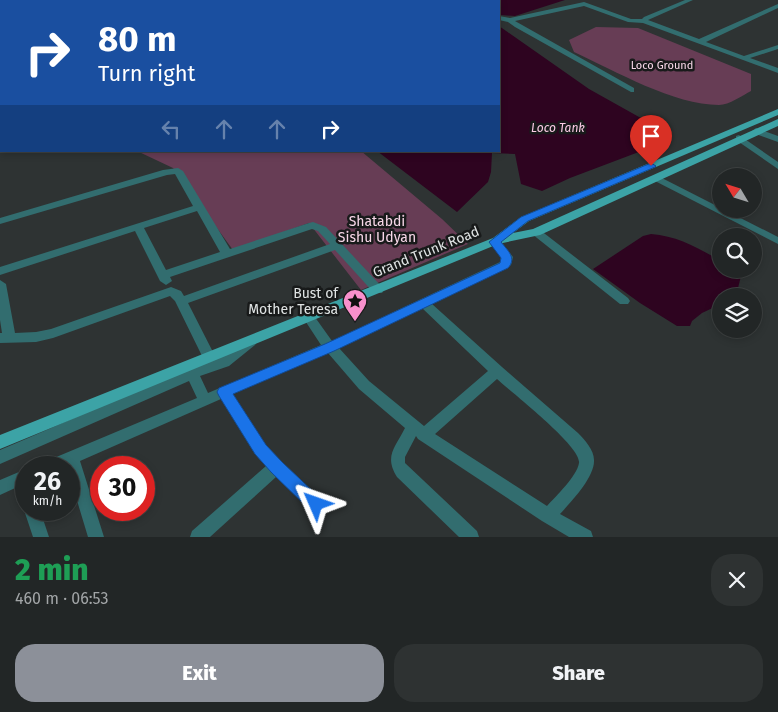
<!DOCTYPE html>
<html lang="en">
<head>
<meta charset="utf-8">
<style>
  body { margin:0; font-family:"Fira Sans",sans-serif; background:#2e3232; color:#f1f3f6; height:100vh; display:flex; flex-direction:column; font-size:19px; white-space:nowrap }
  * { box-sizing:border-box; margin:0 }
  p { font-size:16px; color:#a2a5a7 }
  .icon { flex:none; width:28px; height:28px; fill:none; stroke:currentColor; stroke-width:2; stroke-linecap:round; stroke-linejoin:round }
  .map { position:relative; height:537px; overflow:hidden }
  .panel { display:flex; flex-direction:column; background:#222626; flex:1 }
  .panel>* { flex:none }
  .top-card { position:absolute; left:0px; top:0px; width:500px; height:152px; box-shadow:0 2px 8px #0003,0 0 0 1px #3f4343; background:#1a4fa0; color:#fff; overflow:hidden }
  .needle { width:32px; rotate:308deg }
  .tools { position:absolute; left:712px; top:168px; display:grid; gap:10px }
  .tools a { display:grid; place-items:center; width:50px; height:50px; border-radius:50%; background:#222626; box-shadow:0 2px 8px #0003,0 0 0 1px #3f4343; font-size:25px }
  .speed { position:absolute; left:15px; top:456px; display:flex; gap:10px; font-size:25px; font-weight:700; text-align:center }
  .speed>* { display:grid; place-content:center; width:65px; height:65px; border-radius:50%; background:#222626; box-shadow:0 2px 8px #0003,0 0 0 1px #3f4343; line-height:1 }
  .speed small { font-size:12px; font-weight:400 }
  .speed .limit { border:8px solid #d22; background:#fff; color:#111 }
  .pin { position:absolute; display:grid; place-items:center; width:42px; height:42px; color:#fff; margin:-51px -21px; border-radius:50% 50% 50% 0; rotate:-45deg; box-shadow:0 0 5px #0007 }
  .pin .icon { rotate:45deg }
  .me { position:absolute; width:55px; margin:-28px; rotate:313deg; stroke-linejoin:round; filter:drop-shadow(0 0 4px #0008) }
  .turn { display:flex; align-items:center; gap:18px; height:105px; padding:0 15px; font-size:22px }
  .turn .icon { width:65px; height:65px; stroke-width:2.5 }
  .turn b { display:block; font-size:35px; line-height:42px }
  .lanes { display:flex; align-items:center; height:48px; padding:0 15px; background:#0003; justify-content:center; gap:25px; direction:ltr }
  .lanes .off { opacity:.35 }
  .round { display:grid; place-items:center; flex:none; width:52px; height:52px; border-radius:20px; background:#2e3232 }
  .head { display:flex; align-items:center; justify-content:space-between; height:85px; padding:0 15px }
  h1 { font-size:30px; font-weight:800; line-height:38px; color:#1e9e55 }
  .cta { display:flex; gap:10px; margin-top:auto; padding:10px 15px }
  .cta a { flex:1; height:58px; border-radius:20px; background:#8c9099; color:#fff; font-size:20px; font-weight:800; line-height:58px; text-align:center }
  .cta a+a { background:#2e3232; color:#f1f3f6 }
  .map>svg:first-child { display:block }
  .green { fill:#673d55 }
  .water { fill:#2e0420 }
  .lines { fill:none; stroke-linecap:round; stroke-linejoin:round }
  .stream { stroke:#2e0420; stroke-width:2 }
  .minor { fill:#326d6f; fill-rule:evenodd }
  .major { fill:#3ca3a6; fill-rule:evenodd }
  .rail-casing { stroke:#9ca0a0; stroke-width:3 }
  .rail { stroke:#181a1a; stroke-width:2; stroke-dasharray:5.5; stroke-linecap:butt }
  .route { fill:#1a73e8; stroke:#114b97 }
  .labels { text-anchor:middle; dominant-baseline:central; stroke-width:5; stroke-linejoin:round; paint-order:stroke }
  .far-park-label { font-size:11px; fill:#f8d7e8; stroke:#181a1a }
  .far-water-label { font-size:12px; font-style:italic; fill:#fdcde7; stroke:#181a1a }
  .park-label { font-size:14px; fill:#f8d7e8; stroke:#181a1a }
  .street-label { font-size:14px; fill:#e0e4e4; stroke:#181a1a }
  .poi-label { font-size:14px; fill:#e0e4e4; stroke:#181a1a; text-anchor:end }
</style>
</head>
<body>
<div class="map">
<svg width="778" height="537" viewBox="0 0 778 537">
  <rect width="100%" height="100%" fill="#2e3333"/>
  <path class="green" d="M 596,27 L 638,28 L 751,74 L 751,91 C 743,95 729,105 719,105 C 674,105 615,71 574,52 L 569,40 Z
    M 137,151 L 361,151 L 442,219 L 468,244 L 361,290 L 309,223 L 233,250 L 173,168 Z"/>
  <path class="water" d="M 473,0 L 565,0 L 515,16 L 501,15 L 499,1 Z
    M 499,26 L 589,89 L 648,122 L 658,135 L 652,147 L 570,178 L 542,191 L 521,184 L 515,154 L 492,153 L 491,172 L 488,182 L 457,212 L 377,151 L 499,151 Z
    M 651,234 C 678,236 698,248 721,261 L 721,269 L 734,269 L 741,276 L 736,296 L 721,296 L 721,304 L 702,313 L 692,321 L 690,326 L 677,326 L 640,303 L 593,269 L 643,236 Z"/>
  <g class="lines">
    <path class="stream" d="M 108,0 L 111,1
      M 43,1 L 53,0
      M 202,1 L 210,0"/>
    <path class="minor" d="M 685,0 L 693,0 L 648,20 L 699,39 L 778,4 L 778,8 L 706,42 L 744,56 L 778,45 L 778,49 L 750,58 L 778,68 L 778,73 L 643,23 L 628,22 L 584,6 L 515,21 L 634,88 L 634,92 L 631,92 L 515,27 L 508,22 L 499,20 L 499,16 L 510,18 L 584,2 L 631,19 L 642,19 L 644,17 Z
      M 756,128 L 778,136 L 778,142 L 753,133 L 752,131 Z
      M 739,135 L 778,162 L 778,169 L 736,140 L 736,136 Z
      M 178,168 L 183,171 L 230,249 L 309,223 L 313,222 L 326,227 L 382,287 L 384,290 L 382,293 L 374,293 L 335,250 L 188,303 L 215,356 L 214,360 L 209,361 L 204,360 L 175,301 L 170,296 L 53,338 L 36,342 L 0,343 L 0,333 L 2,333 L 0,320 L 0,280 L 6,284 L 15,333 L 36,332 L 51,329 L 171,287 L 181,291 L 184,296 L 330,244 L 318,231 L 312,229 L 170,277 L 172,281 L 166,285 L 160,281 L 135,231 L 0,275 L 0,267 L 193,206 L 175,174 L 167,175 L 0,224 L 0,218 L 163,170 ZM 197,211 L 220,252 L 166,270 L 144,228 Z
      M 656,175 L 778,237 L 778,244 L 653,180 L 653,176 Z
      M 536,229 L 540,230 L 628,298 L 630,301 L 628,304 L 620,304 L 532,234 L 531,232 L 532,230 Z
      M 495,238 L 499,239 L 513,257 L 511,265 L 432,304 L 502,367 L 578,433 C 585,440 594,450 594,460 C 595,477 571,502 560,514 L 591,531 L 593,537 L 569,537 L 542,521 L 418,439 L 416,436 L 405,457 L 405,463 L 477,531 L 479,537 L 459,537 L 397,477 C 384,456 395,448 405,428 L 359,389 L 328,353 L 233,394 L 265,444 L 281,462 L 322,499 L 324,504 L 322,509 L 316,511 L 310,509 L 276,477 L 210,537 L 190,537 L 192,531 L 266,466 L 255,454 L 221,399 L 80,461 L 104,537 L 88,537 L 69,474 L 69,468 L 40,468 L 42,463 L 197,398 L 189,381 L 0,464 L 0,450 C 69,421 138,388 209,362 C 222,357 246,336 255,339 L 257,342 L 255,345 L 229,366 L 200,376 L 208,393 L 321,345 L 302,316 L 304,313 L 312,313 L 332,341 L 500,262 L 501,257 L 490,241 ZM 422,308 L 488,371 L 424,426 L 369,381 L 339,348 ZM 497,379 C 511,392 582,447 579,463 C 577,476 556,496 547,506 L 435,434 Z
      M 26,469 L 26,483 L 0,495 L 0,480 Z
      M 26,505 L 26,510 L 40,510 L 49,537 L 33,537 L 24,510 Z"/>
    <path class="major" d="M 778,109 L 778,115 L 529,221 L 513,233 L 533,229 L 778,119 L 778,126 L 540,235 L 498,244 L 0,449 L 0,435 L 493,238 L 521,217 Z"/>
    <g class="rail-casing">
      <path id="rail" d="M 368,1 L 372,0
        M 383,1 L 387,0
        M 396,1 L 401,0"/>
    </g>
    <use href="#rail" class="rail"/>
  </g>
  <path class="route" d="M 651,163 L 656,166 L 655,167 L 528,221 L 501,242 C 508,251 517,258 508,268 L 334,351 L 233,394 L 266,445 L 282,462 L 321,499 L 324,504 L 321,510 L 316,512 L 310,510 L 271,472 L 255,454 L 219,396 L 217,392 L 219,388 L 325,344 L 500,263 L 501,258 L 489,242 L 521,217 Z"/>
  <defs>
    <g id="sight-pin" transform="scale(1.25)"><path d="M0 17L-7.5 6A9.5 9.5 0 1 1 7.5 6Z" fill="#f890cc" stroke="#181a1a"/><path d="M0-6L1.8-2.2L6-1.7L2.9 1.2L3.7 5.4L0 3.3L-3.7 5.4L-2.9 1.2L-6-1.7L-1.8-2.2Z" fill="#111"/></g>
  </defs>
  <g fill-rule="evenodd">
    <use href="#sight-pin" x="355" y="301"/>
  </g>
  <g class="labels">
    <g class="far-park-label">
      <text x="662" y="65">Loco Ground</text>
    </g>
    <g class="far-water-label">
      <text x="558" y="128">Loco Tank</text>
    </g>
    <g class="park-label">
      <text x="377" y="221">Shatabdi<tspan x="377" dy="16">Sishu Udyan</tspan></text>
    </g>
    <g class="street-label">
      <text transform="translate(426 252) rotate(-22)">Grand Trunk Road</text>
    </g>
    <g class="poi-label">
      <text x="338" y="293">Bust of<tspan x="338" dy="16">Mother Teresa</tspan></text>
    </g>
  </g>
</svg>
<div class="tools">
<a><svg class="needle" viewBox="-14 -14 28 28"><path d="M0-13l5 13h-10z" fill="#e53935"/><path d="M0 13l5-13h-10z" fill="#a2a5a7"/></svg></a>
<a><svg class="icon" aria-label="search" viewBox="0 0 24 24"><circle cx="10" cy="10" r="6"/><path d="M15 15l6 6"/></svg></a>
<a><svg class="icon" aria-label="layers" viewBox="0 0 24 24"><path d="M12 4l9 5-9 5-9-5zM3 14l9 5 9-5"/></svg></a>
</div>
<div class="speed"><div>26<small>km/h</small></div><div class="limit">30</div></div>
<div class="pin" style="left:651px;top:166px;background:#d93025"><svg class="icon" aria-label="arrive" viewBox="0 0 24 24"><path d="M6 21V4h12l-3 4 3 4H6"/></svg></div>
<svg class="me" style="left:316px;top:504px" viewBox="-20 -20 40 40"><path d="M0-17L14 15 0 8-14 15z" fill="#1a73e8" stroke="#fff" stroke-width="4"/></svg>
<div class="top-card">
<div class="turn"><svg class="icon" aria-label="right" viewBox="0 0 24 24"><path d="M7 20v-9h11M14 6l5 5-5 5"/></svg><div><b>80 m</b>Turn right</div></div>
<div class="lanes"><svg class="icon off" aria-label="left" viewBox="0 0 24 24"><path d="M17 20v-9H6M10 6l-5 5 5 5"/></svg><svg class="icon off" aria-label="ahead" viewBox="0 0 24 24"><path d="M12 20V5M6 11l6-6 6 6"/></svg><svg class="icon off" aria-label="ahead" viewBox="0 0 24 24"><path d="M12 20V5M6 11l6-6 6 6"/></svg><svg class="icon" aria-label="right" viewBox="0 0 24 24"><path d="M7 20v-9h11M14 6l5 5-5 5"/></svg></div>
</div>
</div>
<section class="panel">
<div class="head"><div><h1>2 min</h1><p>460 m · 06:53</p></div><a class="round"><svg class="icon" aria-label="close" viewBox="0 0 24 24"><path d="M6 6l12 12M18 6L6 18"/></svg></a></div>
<div class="cta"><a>Exit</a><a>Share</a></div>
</section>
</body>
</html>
